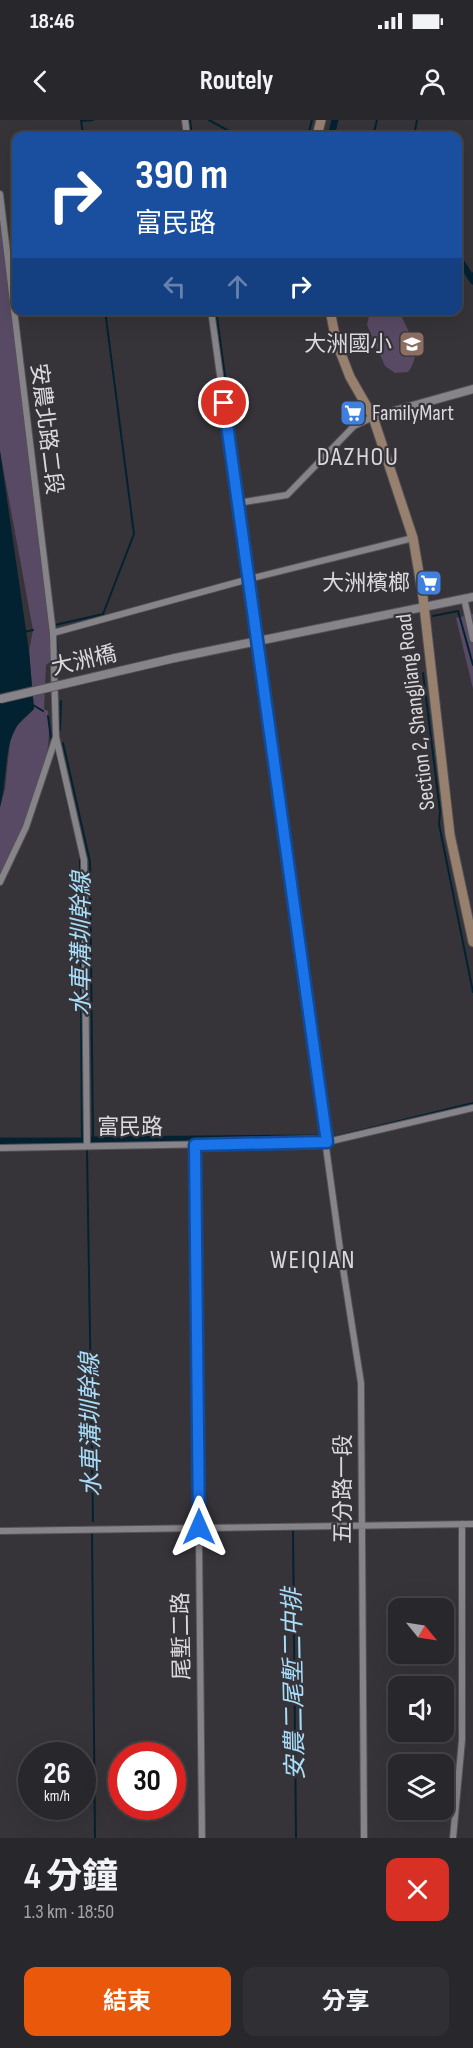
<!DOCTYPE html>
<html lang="zh-TW">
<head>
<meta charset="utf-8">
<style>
  body { margin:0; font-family:"Sofia Sans Condensed","Noto Sans TC",sans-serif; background:#302f33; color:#f1f3f6; height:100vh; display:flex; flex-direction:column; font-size:22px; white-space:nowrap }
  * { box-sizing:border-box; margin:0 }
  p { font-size:20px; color:#a5a5a9 }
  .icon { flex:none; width:33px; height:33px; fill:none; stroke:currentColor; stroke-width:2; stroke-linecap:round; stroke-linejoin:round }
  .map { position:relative; height:1718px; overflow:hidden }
  .drawer { display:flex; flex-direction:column; background:#28272b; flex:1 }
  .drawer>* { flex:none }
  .guide { position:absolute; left:12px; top:12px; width:450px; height:183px; border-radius:12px; box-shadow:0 6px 24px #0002,0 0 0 2px #444447; background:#1a4fa0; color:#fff; overflow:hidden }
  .needle { width:39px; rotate:120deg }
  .buttons { position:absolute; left:388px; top:1478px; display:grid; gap:12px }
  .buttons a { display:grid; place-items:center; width:66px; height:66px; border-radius:12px; background:#28272b; box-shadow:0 6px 24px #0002,0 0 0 2px #444447; font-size:30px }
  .speed { position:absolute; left:18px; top:1622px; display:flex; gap:12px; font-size:30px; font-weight:700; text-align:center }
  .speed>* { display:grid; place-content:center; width:78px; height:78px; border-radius:50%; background:#28272b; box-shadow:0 6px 24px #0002,0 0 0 2px #444447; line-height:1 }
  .speed small { font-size:15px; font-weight:400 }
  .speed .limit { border:9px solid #d22; background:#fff; color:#111 }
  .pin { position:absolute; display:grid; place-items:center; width:51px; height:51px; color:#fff; margin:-26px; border:3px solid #fff; border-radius:50%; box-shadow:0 2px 6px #0007 }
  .me { position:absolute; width:66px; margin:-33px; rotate:0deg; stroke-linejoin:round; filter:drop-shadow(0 0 4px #0008) }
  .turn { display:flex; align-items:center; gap:21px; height:126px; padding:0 24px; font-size:27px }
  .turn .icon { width:78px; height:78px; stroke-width:2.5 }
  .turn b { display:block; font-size:42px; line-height:51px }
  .lanes { display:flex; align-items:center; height:57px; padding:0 24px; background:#0003; justify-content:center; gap:30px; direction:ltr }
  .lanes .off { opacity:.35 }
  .round { display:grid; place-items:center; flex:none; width:63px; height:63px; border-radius:12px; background:#302f33 }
  .overview { display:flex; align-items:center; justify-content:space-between; height:102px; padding:0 24px }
  h1 { font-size:36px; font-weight:700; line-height:45px }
  .button { display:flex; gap:12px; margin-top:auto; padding:12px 24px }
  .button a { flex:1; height:69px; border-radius:12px; background:#ea580c; color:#fff; font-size:24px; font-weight:700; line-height:69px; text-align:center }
  .button a+a { background:#302f33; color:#f1f3f6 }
  .status { display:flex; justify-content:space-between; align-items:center; height:42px; padding:0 30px; background:#28272b; direction:ltr }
  .status svg { height:16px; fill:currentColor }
  header { display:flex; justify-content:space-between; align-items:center; height:78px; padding:0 24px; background:#28272b; font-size:27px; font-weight:700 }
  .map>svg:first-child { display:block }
  .green { fill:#584a64 }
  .water { fill:#032231 }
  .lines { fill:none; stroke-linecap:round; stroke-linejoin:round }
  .stream { stroke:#032231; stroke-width:2 }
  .canal { stroke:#032231; stroke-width:7 }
  .minor-casing { stroke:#535155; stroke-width:8 }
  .tertiary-casing { stroke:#535155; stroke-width:10 }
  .secondary-casing { stroke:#535155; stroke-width:11 }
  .minor { stroke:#868389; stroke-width:6 }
  .tertiary { stroke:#868389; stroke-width:8 }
  .secondary { stroke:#98806f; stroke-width:9 }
  .tertiary-bridge-casing { stroke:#535155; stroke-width:10; stroke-linecap:butt }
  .tertiary-bridge { stroke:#868389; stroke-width:8 }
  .route-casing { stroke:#114b97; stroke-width:15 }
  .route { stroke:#1a73e8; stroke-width:10 }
  .labels { text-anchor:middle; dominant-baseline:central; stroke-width:4.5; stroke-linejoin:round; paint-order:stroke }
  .poi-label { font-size:22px; fill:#dad9dc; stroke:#363439; text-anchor:end }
  .street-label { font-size:22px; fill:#dad9dc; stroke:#363439 }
  .water-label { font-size:24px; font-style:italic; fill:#a7ddfb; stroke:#363439 }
  .quarter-label { font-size:26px; letter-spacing:1.5px; fill:#d9d6dc; stroke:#363439 }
</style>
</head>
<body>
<div class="status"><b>18:46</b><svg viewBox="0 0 49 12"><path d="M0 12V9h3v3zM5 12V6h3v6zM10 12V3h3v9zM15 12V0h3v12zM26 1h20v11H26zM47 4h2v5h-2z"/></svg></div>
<header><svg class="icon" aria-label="back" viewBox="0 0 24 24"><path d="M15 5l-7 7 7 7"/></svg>Routely<svg class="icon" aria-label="person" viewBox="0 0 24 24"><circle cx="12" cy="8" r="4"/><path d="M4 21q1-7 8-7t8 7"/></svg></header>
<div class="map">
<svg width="473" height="1718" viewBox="0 0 473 1718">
  <rect width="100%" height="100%" fill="#363439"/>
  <path class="green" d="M 0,100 L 53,540 L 46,545 L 44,589 L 48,591 C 55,649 24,710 0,762 L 0,687 L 5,669 L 10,621 L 17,606 L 34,589 L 29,531 L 33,510 L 0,331 Z
    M 370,191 L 399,191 C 408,212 424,232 408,252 L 395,253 L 385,246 L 367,205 Z
    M 473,494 L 473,569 L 456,498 Z"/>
  <path class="water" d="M 0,331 L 29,531 L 34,589 C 29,594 21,600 17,606 C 4,625 7,663 0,687 Z"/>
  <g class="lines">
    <path class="stream" d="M 81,0 L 83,16
      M 190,0 L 192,16
      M 209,0 L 238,16
      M 81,1 L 93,0
      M 308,16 L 312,0
      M 373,16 L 377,0
      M 414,16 L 417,0
      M 470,156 L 473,153
      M 216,190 L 229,286
      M 433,496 L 458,491 L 473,545
      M 55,505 L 103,494 L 134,414 L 105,190
      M 24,512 L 33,510
      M 56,516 L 59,545
      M 423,553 L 440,691 L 439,704 L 473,872
      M 33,585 L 43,591
      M 48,596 L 51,618
      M 60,610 L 61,581
      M 63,623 L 90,742 L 93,1020
      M 56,631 L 70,693
      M 80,736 L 82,1020
      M 320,1018 L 334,1017 L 473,983
      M 87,1030 L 93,1401
      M 293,1410 L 296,1718
      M 92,1411 L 95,1718"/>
    <path class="canal" d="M 331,16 L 335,0
      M 458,137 L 473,161
      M 93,1020 L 320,1018
      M 0,1021 L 82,1021"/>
    <g class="minor-casing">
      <path id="minor" d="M 185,0 L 187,16
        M 0,74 L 53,513 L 56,617 L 84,740 L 87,1025
        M 211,190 L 340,1129 L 361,1263 L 364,1718
        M 238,383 L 287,375 L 354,306 L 373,297
        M 464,478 L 473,519
        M 53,513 L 249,459 L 413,418
        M 0,762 L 26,707 L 56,617
        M 195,1025 L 202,1718
        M 0,1028 L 327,1022 L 473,988
        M 0,1411 L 473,1404
        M 453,1718 L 462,1620 L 462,1404"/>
    </g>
    <g class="tertiary-casing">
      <path id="tertiary" d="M 373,297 L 473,269
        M 175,538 L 473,477"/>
    </g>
    <g class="secondary-casing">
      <path id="secondary" d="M 317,16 L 321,0
        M 330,190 L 336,221 L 350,257 L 373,297 L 413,418 L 423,477 L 450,715 L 473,822"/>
    </g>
    <use href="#minor" class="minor"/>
    <use href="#tertiary" class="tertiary"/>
    <use href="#secondary" class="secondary"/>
    <g class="tertiary-bridge-casing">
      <path id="tertiary-bridge" d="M 0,579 L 175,538"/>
    </g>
    <use href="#tertiary-bridge" class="tertiary-bridge"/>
  </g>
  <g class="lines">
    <g class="route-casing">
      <path id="route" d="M 199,1407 L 195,1025 L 327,1022 L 224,283"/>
    </g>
    <use href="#route" class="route"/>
  </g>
  <defs>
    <g id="school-square" transform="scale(1.35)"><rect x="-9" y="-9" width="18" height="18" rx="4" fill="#8d6e63" stroke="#363439"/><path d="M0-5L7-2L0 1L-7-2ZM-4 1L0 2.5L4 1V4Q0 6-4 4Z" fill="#fff"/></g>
    <g id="supermarket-square" transform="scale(1.35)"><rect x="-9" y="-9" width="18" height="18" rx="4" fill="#3f7fe0" stroke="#363439"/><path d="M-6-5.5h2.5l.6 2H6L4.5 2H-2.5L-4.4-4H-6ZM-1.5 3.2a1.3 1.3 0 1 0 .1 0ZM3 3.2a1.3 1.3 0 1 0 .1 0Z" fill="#fff"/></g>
  </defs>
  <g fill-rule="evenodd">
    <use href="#school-square" x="412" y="224"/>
    <use href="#supermarket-square" x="353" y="293"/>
    <use href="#supermarket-square" x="429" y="463"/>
  </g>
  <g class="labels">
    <g class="poi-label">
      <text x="392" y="224">大洲國小</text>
      <text x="372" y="293" text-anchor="start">FamilyMart</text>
      <text x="410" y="463">大洲檳榔</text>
    </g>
    <g class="street-label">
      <text transform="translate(46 309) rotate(83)">安農北路二段</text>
      <text transform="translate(84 541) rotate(-13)">大洲橋</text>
      <text transform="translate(416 592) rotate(-97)">Section 2, ShangJiang Road</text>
      <text x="130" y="1007">富民路</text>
      <text transform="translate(343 1369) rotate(-90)">五分路一段</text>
      <text transform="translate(182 1516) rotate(-91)">尾塹二路</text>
    </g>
    <g class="water-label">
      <text transform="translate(81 824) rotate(-90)">水車溝圳幹線</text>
      <text transform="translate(91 1305) rotate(-91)">水車溝圳幹線</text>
      <text transform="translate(294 1564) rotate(-91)">安農二尾塹二中排</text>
    </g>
    <g class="quarter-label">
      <text x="358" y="337">DAZHOU</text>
      <text x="313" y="1140">WEIQIAN</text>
    </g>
  </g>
</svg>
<div class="buttons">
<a><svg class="needle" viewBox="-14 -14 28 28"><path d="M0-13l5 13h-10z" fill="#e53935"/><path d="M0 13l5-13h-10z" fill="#a5a5a9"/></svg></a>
<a><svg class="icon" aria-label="sound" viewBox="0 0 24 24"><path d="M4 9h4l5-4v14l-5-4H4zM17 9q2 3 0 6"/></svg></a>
<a><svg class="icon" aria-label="layers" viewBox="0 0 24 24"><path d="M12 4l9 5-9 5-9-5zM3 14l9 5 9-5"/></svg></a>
</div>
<div class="speed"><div>26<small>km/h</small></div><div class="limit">30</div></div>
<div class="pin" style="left:224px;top:283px;background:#d93025"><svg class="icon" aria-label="arrive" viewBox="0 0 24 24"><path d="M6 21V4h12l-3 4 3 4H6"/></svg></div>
<svg class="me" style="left:199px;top:1407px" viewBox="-20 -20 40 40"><path d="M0-17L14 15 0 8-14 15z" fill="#1a73e8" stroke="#fff" stroke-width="4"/></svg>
<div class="guide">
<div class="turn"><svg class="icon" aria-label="right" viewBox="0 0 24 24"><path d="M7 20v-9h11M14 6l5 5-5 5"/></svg><div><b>390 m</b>富民路</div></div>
<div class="lanes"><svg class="icon off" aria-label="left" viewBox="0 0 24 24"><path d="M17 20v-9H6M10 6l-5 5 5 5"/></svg><svg class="icon off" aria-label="ahead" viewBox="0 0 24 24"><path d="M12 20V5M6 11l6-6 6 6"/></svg><svg class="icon" aria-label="right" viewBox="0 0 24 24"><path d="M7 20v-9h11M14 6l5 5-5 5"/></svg></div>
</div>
</div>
<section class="drawer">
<div class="overview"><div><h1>4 分鐘</h1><p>1.3 km · 18:50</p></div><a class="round" style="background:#d93025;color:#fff"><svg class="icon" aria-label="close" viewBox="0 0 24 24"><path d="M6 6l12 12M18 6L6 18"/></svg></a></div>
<div class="button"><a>結束</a><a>分享</a></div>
</section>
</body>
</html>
